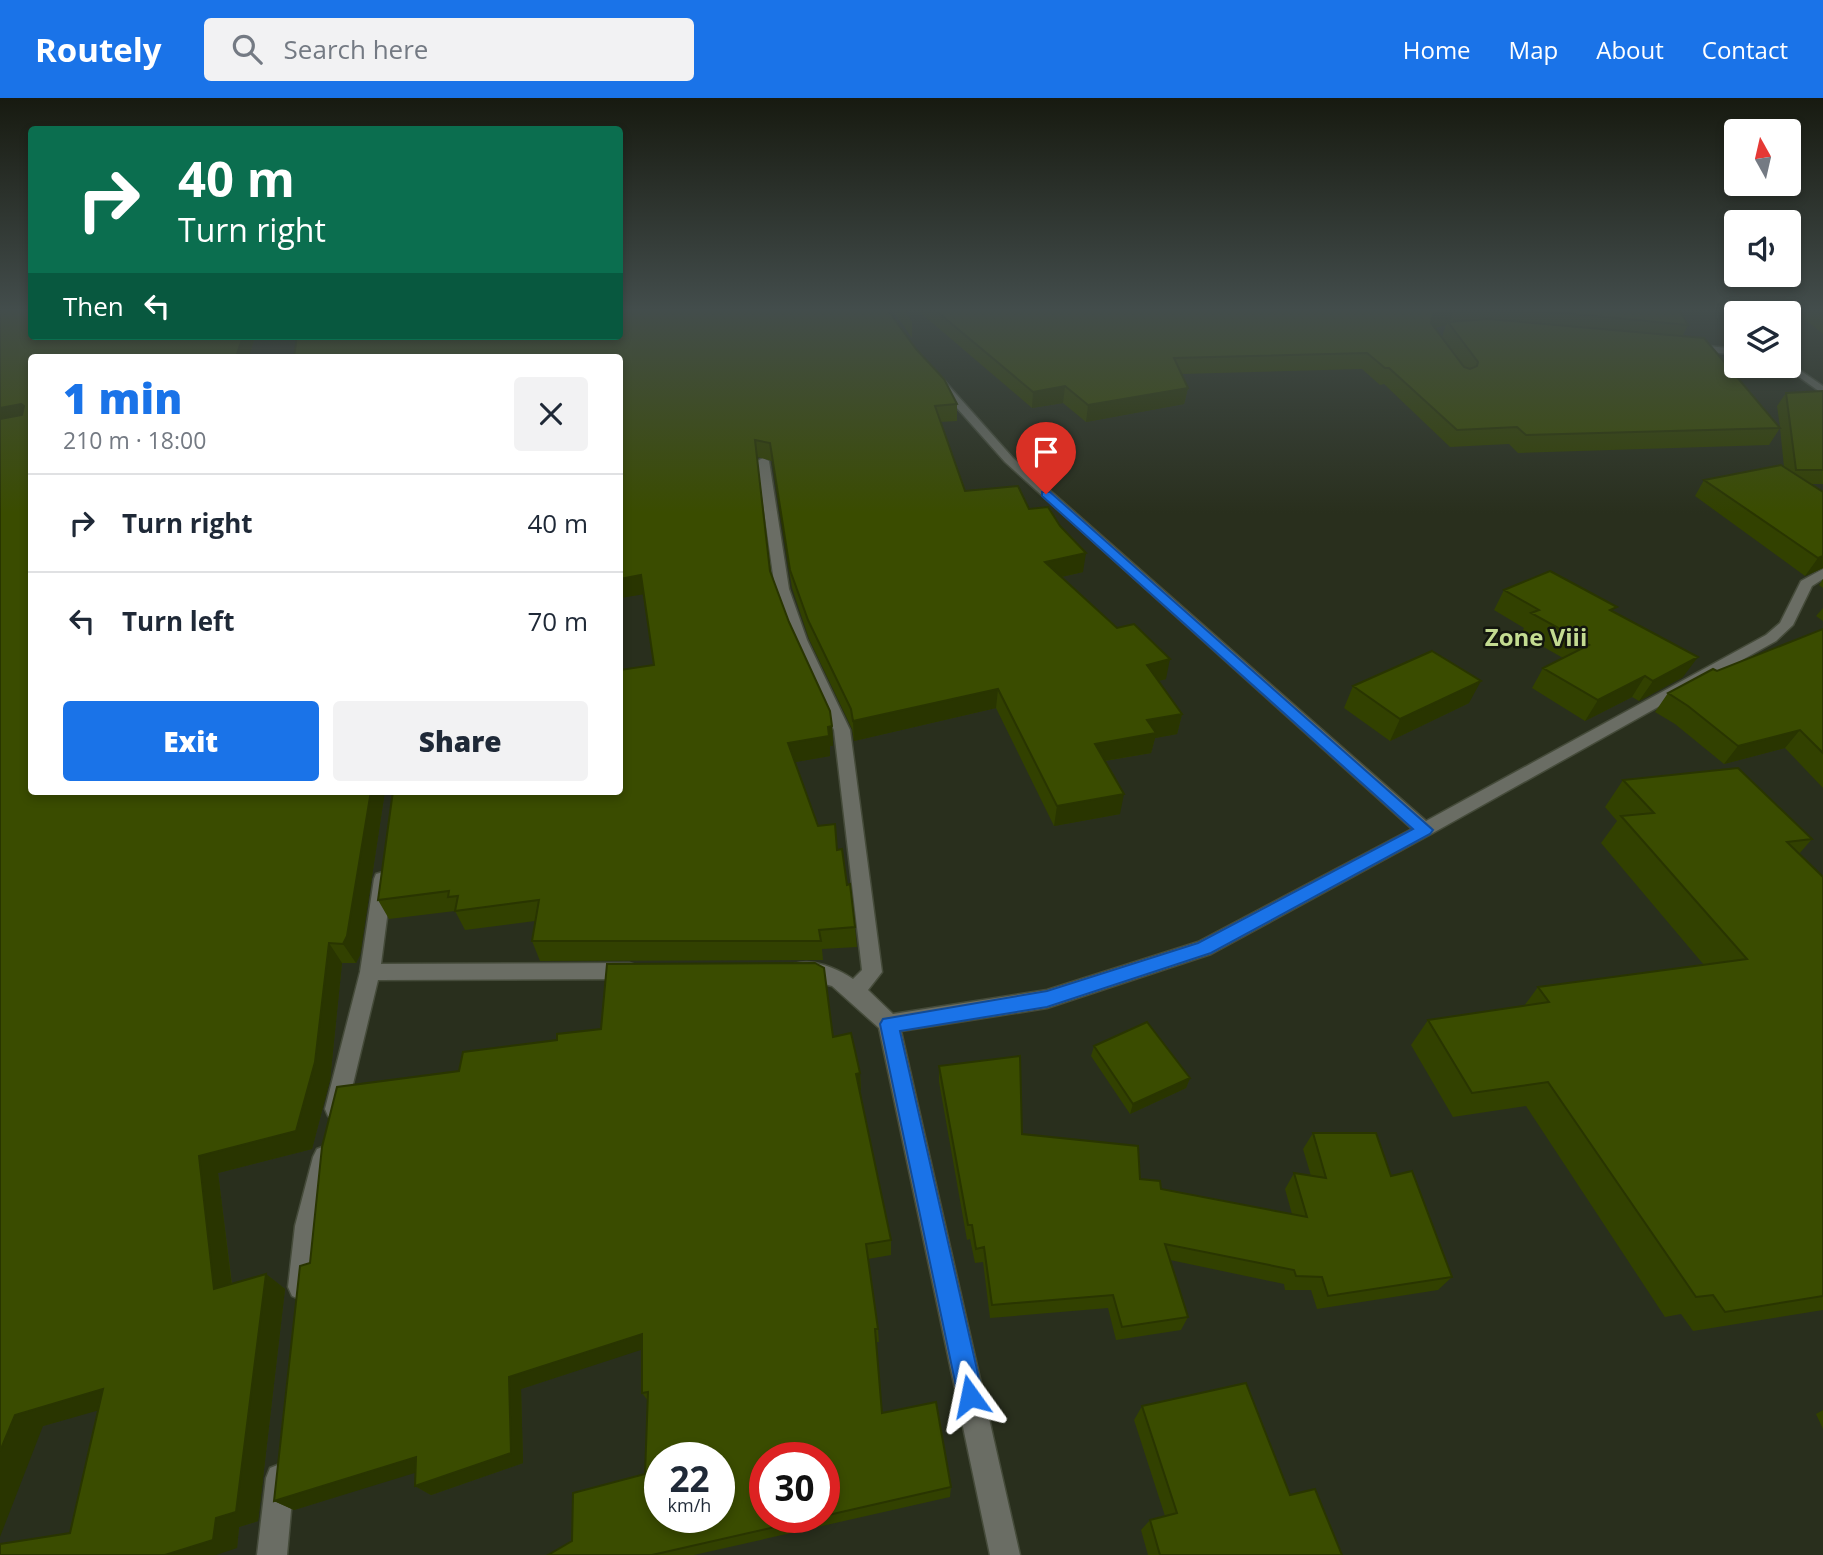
<!DOCTYPE html>
<html lang="en">
<head>
<meta charset="utf-8">
<style>
  body { margin:0; font-family:"Open Sans",sans-serif; background:#f2f2f3; color:#1f2937; height:100vh; display:flex; flex-direction:column; font-size:26px; white-space:nowrap }
  * { box-sizing:border-box; margin:0 }
  p { font-size:23px; color:#747a83 }
  .icon { flex:none; width:38px; height:38px; fill:none; stroke:currentColor; stroke-width:2; stroke-linecap:round; stroke-linejoin:round }
  .map { position:relative; flex:1; overflow:hidden }
  .details { position:absolute; left:28px; top:256px; width:595px; height:441px; display:flex; flex-direction:column; background:#fff; border-radius:7px; box-shadow:0 4px 10px #0003 }
  .details>* { flex:none }
  .banner { position:absolute; left:28px; top:28px; width:595px; height:214px; border-radius:7px; box-shadow:0 4px 10px #0003; background:#0b6e4f; color:#fff; overflow:hidden }
  .needle { width:46px; rotate:352deg }
  .fabs { position:absolute; left:1724px; top:21px; display:grid; gap:14px }
  .fabs a { display:grid; place-items:center; width:77px; height:77px; border-radius:7px; background:#fff; box-shadow:0 4px 10px #0003; font-size:35px }
  .speed { position:absolute; left:644px; top:1344px; display:flex; gap:14px; font-size:35px; font-weight:700; text-align:center }
  .speed>* { display:grid; place-content:center; width:91px; height:91px; border-radius:50%; background:#fff; box-shadow:0 4px 10px #0003; line-height:1 }
  .speed small { font-size:18px; font-weight:400 }
  .speed .limit { border:10px solid #d22; background:#fff; color:#111 }
  .pin { position:absolute; display:grid; place-items:center; width:60px; height:60px; color:#fff; margin:-72px -30px; border-radius:50% 50% 50% 0; rotate:-45deg; box-shadow:0 0 7px #0007 }
  .pin .icon { rotate:45deg }
  .me { position:absolute; width:77px; margin:-38px; rotate:348deg; stroke-linejoin:round; filter:drop-shadow(0 0 5px #0008) }
  .turn { display:flex; align-items:center; gap:24px; height:147px; padding:0 35px; font-size:32px }
  .turn .icon { width:91px; height:91px; stroke-width:2.5 }
  .turn b { display:block; font-size:49px; line-height:60px }
  .then { display:flex; align-items:center; height:66px; padding:0 35px; background:#0003; gap:14px; font-size:26px }
  .round { display:grid; place-items:center; flex:none; width:74px; height:74px; border-radius:7px; background:#f2f2f3 }
  .summary { display:flex; align-items:center; justify-content:space-between; height:119px; padding:0 35px }
  h1 { font-size:42px; font-weight:800; line-height:52px; color:#1a73e8 }
  .action { display:flex; gap:14px; margin-top:auto; padding:14px 35px }
  .action a { flex:1; height:80px; border-radius:7px; background:#1a73e8; color:#fff; font-size:28px; font-weight:800; line-height:80px; text-align:center }
  .action a+a { background:#f2f2f3; color:#1f2937 }
  ul { padding:0; list-style:none }
  li { display:flex; align-items:center; gap:21px; height:98px; padding:0 35px; border-top:2px solid #e0e1e3 }
  li div { flex:1 }
  li b { display:block; font-size:26px }
  li em { font-style:normal }
  header { display:flex; align-items:center; gap:42px; box-sizing:border-box; height:98px; padding:0 35px; background:#1a73e8; color:#fff }
  header strong { font-size:33px }
  nav { display:flex; gap:38px; margin-inline-start:auto; font-size:24px }
  .search { width:490px; height:63px; background:#f2f2f3; display:flex; align-items:center; gap:18px; box-sizing:border-box; padding:0 24px; border-radius:7px; color:#747a83; font-size:26px }
  .map>svg:first-child { display:block }
  .lines { fill:none; stroke-linecap:round; stroke-linejoin:round }
  .minor-casing { stroke:#454b3a; stroke-width:3 }
  .tertiary-casing { stroke:#454b3a; stroke-width:3 }
  .minor { fill:#6a6d64; fill-rule:evenodd }
  .tertiary { fill:#6a6d64; fill-rule:evenodd }
  .wall { fill:#324100; fill-rule:evenodd }
  .shaded-wall { fill:#293500 }
  .building { fill:#3a4c00; stroke:#293500; stroke-width:2; fill-rule:evenodd }
  .route { fill:#1a73e8; stroke:#114b97; stroke-width:2 }
  .labels { text-anchor:middle; dominant-baseline:central; stroke-width:5; stroke-linejoin:round; paint-order:stroke }
  .quarter-label { font-size:24px; font-weight:bold; fill:#c3db91; stroke:#13160e }
</style>
</head>
<body>
<header>
<strong>Routely</strong>
<div class="search"><svg class="icon" aria-label="search" viewBox="0 0 24 24"><circle cx="10" cy="10" r="6"/><path d="M15 15l6 6"/></svg>Search here</div>
<nav><a>Home</a><a>Map</a><a>About</a><a>Contact</a></nav>
</header>
<div class="map">
<svg width="1823" height="1457" viewBox="0 0 1823 1457">
  <rect width="100%" height="100%" fill="#292f1d"/>
  <g class="lines">
    <g class="minor-casing">
      <path id="minor" d="M 1691,246 L 1736,251 L 1736,257 L 1688,251 L 1686,249 Z
        M 933,279 L 941,279 L 1013,360 L 1426,723 L 1766,537 L 1780,525 L 1801,483 L 1823,471 L 1823,481 L 1812,488 L 1793,527 L 1776,543 L 1431,736 L 1211,856 L 1047,910 L 901,933 L 1020,1457 L 990,1457 L 879,930 L 832,888 L 794,878 L 791,872 L 794,866 C 813,860 837,870 853,881 L 862,872 L 834,632 L 793,542 L 775,491 L 757,363 L 763,360 L 769,363 L 789,491 L 807,542 L 850,632 L 882,874 L 868,892 L 893,916 L 1047,892 L 1198,844 L 1412,731 L 1005,364 L 933,283 Z
        M 383,774 L 390,776 L 392,781 L 381,866 L 629,865 L 636,867 L 639,873 L 636,879 L 629,881 L 378,882 L 347,1011 L 344,1018 L 336,1021 L 328,1018 L 325,1011 L 360,874 L 374,781 L 376,776 Z
        M 325,1048 L 333,1051 L 337,1059 L 319,1128 L 314,1189 L 310,1198 L 301,1202 L 292,1198 L 288,1189 L 295,1128 L 313,1059 L 317,1051 Z
        M 280,1366 L 290,1370 L 294,1380 L 287,1457 L 257,1457 L 266,1380 L 270,1370 Z"/>
    </g>
    <g class="tertiary-casing">
      <path id="tertiary" d="M 1725,211 L 1734,211 L 1738,215 L 1736,221 Z
        M 1788,264 L 1823,288 L 1823,296 L 1785,269 L 1788,268 Z"/>
    </g>
    <use href="#minor" class="minor"/>
    <use href="#tertiary" class="tertiary"/>
  </g>
  <path class="wall" d="M 0,211 L 32,238 L 255,238 L 249,259 L 32,259 L 32,693 L 385,693 L 360,857 L 356,865 L 342,865 L 330,982 L 312,1051 L 218,1075 L 232,1186 L 266,1176 L 285,1191 L 258,1423 L 239,1429 L 237,1450 L 70,1435 L 98,1312 L 43,1328 Z
    M 892,211 L 905,211 L 912,224 L 912,240 Z
    M 916,211 L 1679,211 L 1688,227 L 1682,239 L 1780,329 L 1777,308 L 1786,295 L 1823,293 L 1823,386 L 1811,386 L 1823,394 L 1823,470 L 1805,478 L 1695,398 L 1704,382 L 1784,369 L 1780,330 L 1769,347 L 1518,355 L 1509,346 L 1450,349 L 1384,286 L 1380,287 L 1362,271 L 1181,276 L 1188,290 L 1184,306 L 1086,324 L 1063,305 L 1032,310 ZM 1446,227 L 1442,239 L 1435,230 Z
    M 1800,211 L 1823,211 L 1823,236 L 1797,215 Z
    M 620,259 L 957,306 L 957,323 L 940,324 L 965,393 L 1029,411 L 1083,474 L 1061,479 L 1166,581 L 1158,583 L 1182,616 L 1177,636 L 1155,640 L 1151,655 L 1105,663 L 1120,716 L 1054,728 L 996,610 L 854,643 L 852,631 L 809,541 L 792,490 L 772,363 L 757,359 L 770,473 L 789,524 L 832,628 L 833,648 L 830,648 L 830,658 L 795,664 L 818,728 L 837,752 L 847,787 L 855,829 L 857,849 L 822,851 L 823,862 L 540,863 L 532,843 L 535,823 L 465,832 L 455,813 L 389,821 L 378,802 L 654,567 L 643,496 L 620,500 Z
    M 1823,481 L 1823,490 L 1819,487 Z
    M 1504,492 L 1614,514 L 1683,579 L 1639,603 L 1632,599 L 1585,623 L 1532,590 L 1543,570 L 1563,560 L 1521,536 L 1524,530 L 1494,512 Z
    M 1823,510 L 1823,523 L 1816,518 Z
    M 1823,531 L 1823,690 L 1785,650 L 1724,666 L 1675,626 L 1655,614 L 1668,595 L 1717,573 Z
    M 1353,588 L 1469,605 L 1390,643 L 1344,610 Z
    M 1623,682 L 1812,741 L 1799,756 L 1823,779 L 1823,1212 L 1693,1233 L 1681,1216 L 1665,1219 L 1526,1008 L 1453,1019 L 1411,947 L 1428,922 L 1524,908 L 1538,889 L 1704,867 L 1601,745 L 1617,723 L 1605,709 Z
    M 833,939 L 860,975 L 861,992 L 859,993 L 891,1142 L 891,1157 L 868,1161 L 878,1231 L 879,1244 L 876,1244 L 882,1315 L 951,1389 L 950,1399 L 694,1457 L 548,1457 L 572,1443 L 645,1376 L 648,1303 L 642,1295 L 642,1251 L 521,1291 L 523,1365 L 431,1397 L 415,1388 L 415,1374 L 294,1412 L 274,1403 L 310,1165 ZM 824,1360 L 824,1419 L 765,1419 Z
    M 1094,948 L 1190,980 L 1186,990 L 1130,1016 L 1091,958 Z
    M 939,968 L 1022,1036 L 1140,1081 L 1161,1091 L 1292,1116 L 1285,1091 L 1294,1075 L 1311,1078 L 1303,1051 L 1313,1035 L 1391,1078 L 1452,1179 L 1438,1192 L 1317,1211 L 1311,1192 L 1285,1192 L 1284,1186 L 1170,1162 L 1188,1219 L 1181,1232 L 1116,1242 L 1108,1210 L 990,1220 L 983,1164 L 975,1165 L 970,1141 L 967,1142 L 939,984 Z
    M 1142,1308 L 1290,1397 L 1342,1457 L 1148,1457 L 1141,1432 L 1150,1422 L 1165,1418 L 1134,1322 Z
    M 1823,1312 L 1823,1331 L 1816,1316 Z"/>
  <path class="shaded-wall" d="M 1455,211 L 1449,226 L 1448,224 L 1446,227 L 1427,231 L 1433,216 Z
    M 243,238 L 255,238 L 249,259 L 236,259 Z
    M 1065,288 L 1063,305 L 1032,310 L 1033,294 Z
    M 1188,290 L 1184,306 L 1086,324 L 1088,307 Z
    M 21,306 L 31,322 L 0,330 L 0,310 Z
    M 1086,455 L 1083,474 L 1043,483 L 1045,464 Z
    M 1823,458 L 1823,470 L 1805,478 L 1818,460 Z
    M 641,477 L 645,496 L 620,500 L 620,481 Z
    M 1698,559 L 1683,579 L 1639,603 L 1653,583 Z
    M 1170,561 L 1166,581 L 1143,587 L 1147,567 Z
    M 1645,578 L 1632,599 L 1585,623 L 1598,602 Z
    M 1481,583 L 1469,605 L 1390,643 L 1400,621 Z
    M 998,591 L 996,610 L 854,643 L 853,623 Z
    M 1182,616 L 1177,636 L 1155,640 L 1151,655 L 1091,665 L 1095,646 L 1147,622 Z
    M 832,628 L 833,648 L 830,648 L 830,658 L 790,665 L 788,645 Z
    M 1800,632 L 1785,650 L 1724,666 L 1738,648 Z
    M 371,693 L 385,693 L 360,857 L 356,865 L 343,846 Z
    M 1124,696 L 1120,716 L 1054,728 L 1057,708 Z
    M 329,845 L 342,865 L 330,982 L 312,1051 L 218,1075 L 234,1206 L 214,1191 L 199,1058 Z
    M 860,975 L 861,992 L 857,993 L 856,976 Z
    M 1190,980 L 1186,990 L 1130,1016 L 1133,1006 Z
    M 266,1176 L 285,1191 L 258,1423 L 239,1429 L 237,1450 L 216,1457 L 165,1457 Z
    M 642,1236 L 650,1249 L 521,1291 L 523,1365 L 431,1397 L 415,1388 L 509,1279 Z
    M 103,1291 L 128,1304 L 43,1328 L 0,1439 L 0,1353 L 15,1317 Z
    M 416,1359 L 431,1370 L 294,1412 L 274,1403 Z"/>
  <path class="building" d="M 0,211 L 32,211 L 32,238 L 243,238 L 236,259 L 32,259 L 32,693 L 371,693 L 347,838 L 343,846 L 329,845 L 315,964 L 296,1033 L 199,1058 L 214,1191 L 266,1176 L 236,1414 L 216,1420 L 213,1442 L 165,1457 L 0,1457 L 0,1446 L 70,1435 L 103,1291 L 15,1317 L 0,1353 L 0,321 L 22,317 L 24,308 L 21,306 L 0,310 Z
    M 620,211 L 887,211 L 916,251 L 944,281 L 957,306 L 935,308 L 965,393 L 1018,388 L 1029,411 L 1048,409 L 1060,428 L 1086,455 L 1045,464 L 1117,530 L 1134,526 L 1170,561 L 1147,567 L 1182,616 L 1147,622 L 1156,635 L 1095,646 L 1124,696 L 1057,708 L 998,591 L 853,623 L 851,611 L 808,522 L 790,472 L 770,345 L 755,342 L 770,473 L 789,524 L 830,613 L 832,628 L 828,629 L 829,638 L 788,645 L 818,728 L 835,726 L 837,752 L 842,751 L 847,787 L 850,786 L 855,829 L 819,832 L 821,843 L 532,843 L 539,802 L 455,813 L 458,798 L 448,799 L 449,793 L 378,802 L 393,693 L 620,693 L 620,572 L 654,567 L 641,477 L 620,481 L 620,259 L 294,259 L 297,238 L 620,238 Z
    M 934,211 L 1454,211 L 1433,216 L 1431,225 L 1464,269 L 1470,271 L 1477,268 L 1478,264 L 1448,224 L 1488,221 L 1704,240 L 1780,330 L 1526,337 L 1517,329 L 1457,332 L 1389,270 L 1385,270 L 1367,255 L 1174,260 L 1188,290 L 1088,307 L 1065,288 L 1033,294 Z
    M 1458,211 L 1679,211 L 1688,227 L 1564,215 Z
    M 1815,211 L 1823,211 L 1823,217 Z
    M 1823,293 L 1823,372 L 1796,372 L 1786,295 Z
    M 1781,367 L 1823,394 L 1823,458 L 1818,460 L 1704,382 Z
    M 1550,473 L 1617,509 L 1610,512 L 1698,559 L 1653,583 L 1645,578 L 1598,602 L 1543,570 L 1589,547 L 1531,515 L 1539,512 L 1504,492 Z
    M 1823,531 L 1823,655 L 1800,632 L 1738,648 L 1688,608 L 1668,595 L 1713,571 L 1717,573 Z
    M 1432,553 L 1481,583 L 1400,621 L 1353,588 Z
    M 1738,670 L 1812,741 L 1787,744 L 1823,779 L 1823,1198 L 1725,1214 L 1713,1197 L 1696,1199 L 1548,984 L 1472,995 L 1428,922 L 1549,904 L 1538,889 L 1747,861 L 1621,718 L 1654,715 L 1623,682 Z
    M 815,865 L 824,870 L 833,939 L 851,935 L 860,975 L 856,976 L 891,1142 L 866,1146 L 878,1231 L 875,1231 L 882,1315 L 936,1304 L 951,1389 L 824,1418 L 824,1360 L 765,1360 L 765,1419 L 819,1419 L 652,1457 L 548,1457 L 572,1443 L 573,1395 L 645,1376 L 648,1294 L 642,1295 L 642,1236 L 509,1279 L 511,1355 L 415,1388 L 416,1359 L 274,1403 L 300,1168 L 310,1165 L 322,1049 L 337,989 L 459,973 L 463,954 L 557,942 L 557,936 L 601,931 L 607,866 ZM 660,1360 L 719,1360 L 719,1419 L 660,1419 Z
    M 1147,924 L 1190,980 L 1133,1006 L 1094,948 Z
    M 1020,958 L 1022,1036 L 1138,1048 L 1140,1081 L 1160,1083 L 1161,1091 L 1307,1119 L 1294,1075 L 1326,1080 L 1313,1035 L 1376,1035 L 1391,1078 L 1412,1073 L 1452,1179 L 1328,1198 L 1322,1179 L 1296,1178 L 1294,1172 L 1165,1146 L 1188,1219 L 1122,1229 L 1113,1197 L 992,1207 L 984,1149 L 976,1151 L 972,1127 L 968,1127 L 939,968 Z
    M 1246,1285 L 1290,1397 L 1315,1391 L 1342,1457 L 1160,1457 L 1150,1422 L 1177,1415 L 1142,1308 Z"/>
  <linearGradient id="sky" x2="0" y2="1"><stop stop-color="#171a10"/><stop offset="0.51" stop-color="#434d4c"/><stop offset="1" stop-color="#434d4c" stop-opacity="0"/></linearGradient>
  <rect width="1823" height="415" fill="url(#sky)"/>
  <path class="route" d="M 1042,394 L 1050,394 L 1433,732 L 1430,736 L 1211,855 L 1047,909 L 900,933 L 983,1298 L 979,1307 L 970,1310 L 962,1307 L 958,1298 L 880,926 L 883,921 L 1047,893 L 1198,845 L 1413,731 L 1042,398 Z"/>
  <g class="labels">
    <g class="quarter-label">
      <text x="1536" y="538">Zone Viii</text>
    </g>
  </g>
</svg>
<div class="fabs">
<a><svg class="needle" viewBox="-14 -14 28 28"><path d="M0-13l5 13h-10z" fill="#e53935"/><path d="M0 13l5-13h-10z" fill="#747a83"/></svg></a>
<a><svg class="icon" aria-label="sound" viewBox="0 0 24 24"><path d="M4 9h4l5-4v14l-5-4H4zM17 9q2 3 0 6"/></svg></a>
<a><svg class="icon" aria-label="layers" viewBox="0 0 24 24"><path d="M12 4l9 5-9 5-9-5zM3 14l9 5 9-5"/></svg></a>
</div>
<div class="speed"><div>22<small>km/h</small></div><div class="limit">30</div></div>
<div class="pin" style="left:1046px;top:396px;background:#d93025"><svg class="icon" aria-label="arrive" viewBox="0 0 24 24"><path d="M6 21V4h12l-3 4 3 4H6"/></svg></div>
<svg class="me" style="left:970px;top:1298px" viewBox="-20 -20 40 40"><path d="M0-17L14 15 0 8-14 15z" fill="#1a73e8" stroke="#fff" stroke-width="4"/></svg>
<div class="banner">
<div class="turn"><svg class="icon" aria-label="right" viewBox="0 0 24 24"><path d="M7 20v-9h11M14 6l5 5-5 5"/></svg><div><b>40 m</b>Turn right</div></div>
<div class="then">Then<svg class="icon" aria-label="left" viewBox="0 0 24 24"><path d="M17 20v-9H6M10 6l-5 5 5 5"/></svg></div>
</div>
<section class="details">
<div class="summary"><div><h1>1 min</h1><p>210 m · 18:00</p></div><a class="round"><svg class="icon" aria-label="close" viewBox="0 0 24 24"><path d="M6 6l12 12M18 6L6 18"/></svg></a></div>
<ul>
<li><svg class="icon" aria-label="right" viewBox="0 0 24 24"><path d="M7 20v-9h11M14 6l5 5-5 5"/></svg><div><b>Turn right</b></div><em>40 m</em></li>
<li><svg class="icon" aria-label="left" viewBox="0 0 24 24"><path d="M17 20v-9H6M10 6l-5 5 5 5"/></svg><div><b>Turn left</b></div><em>70 m</em></li>
</ul>
<div class="action"><a>Exit</a><a>Share</a></div>
</section>
</div>
</body>
</html>
